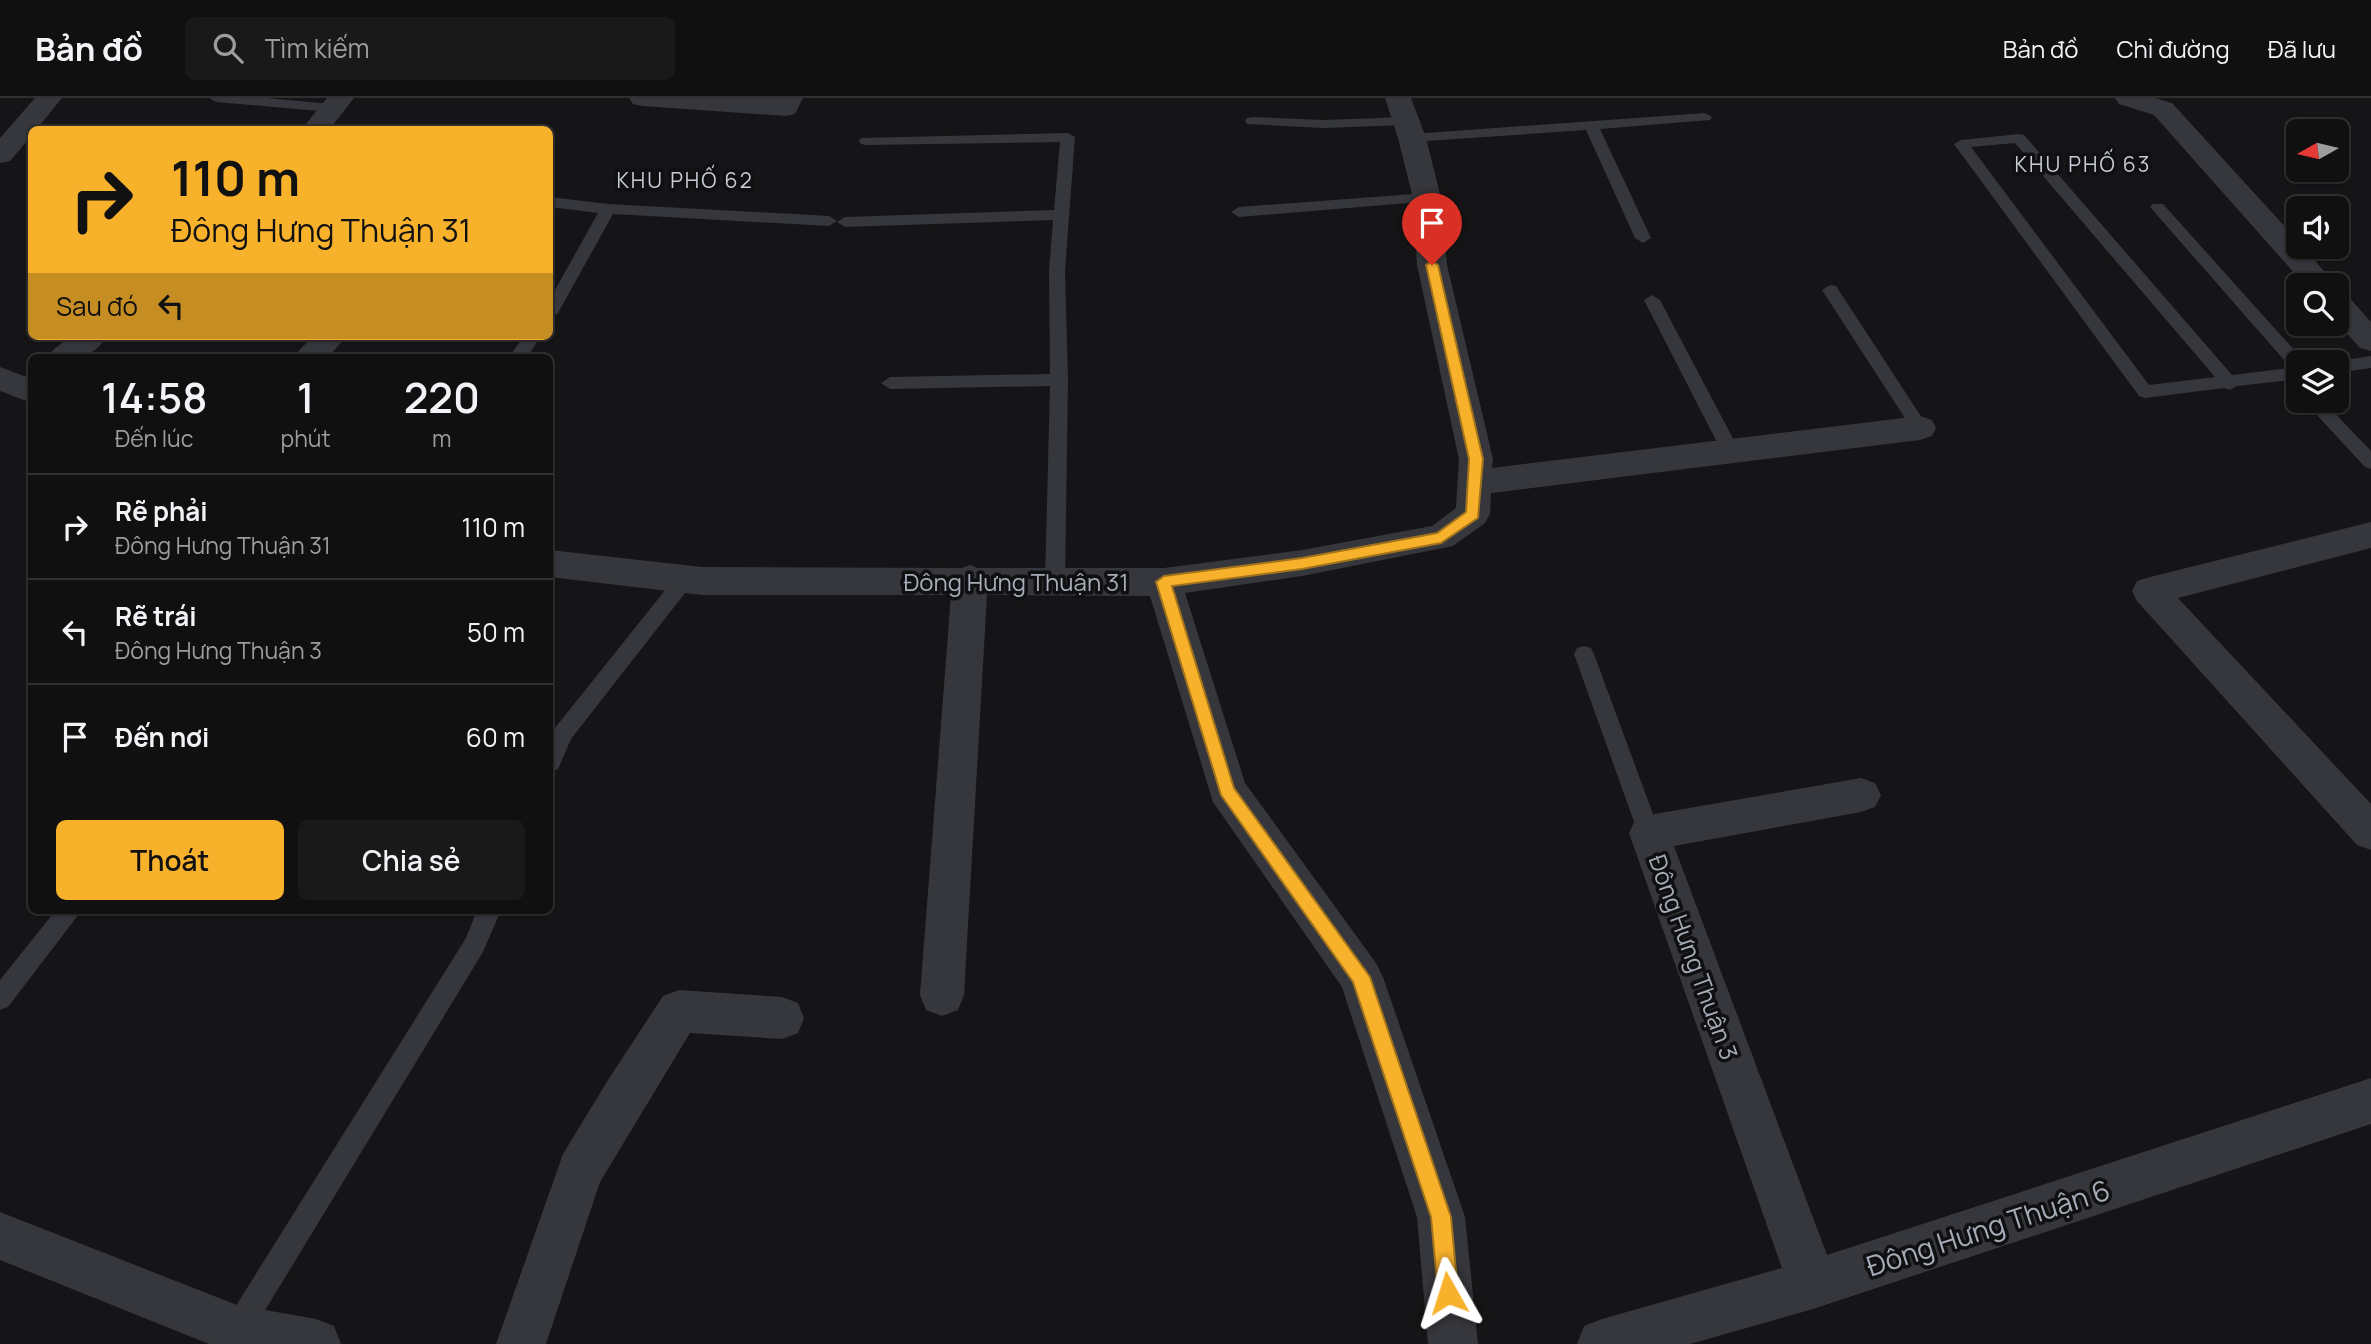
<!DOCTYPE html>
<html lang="vi">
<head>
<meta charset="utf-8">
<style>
  body { margin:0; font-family:Manrope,sans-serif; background:#19191a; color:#f1f3f6; height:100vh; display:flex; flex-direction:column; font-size:26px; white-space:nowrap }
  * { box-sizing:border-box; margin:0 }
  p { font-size:23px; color:#9c9d9f }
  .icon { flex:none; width:38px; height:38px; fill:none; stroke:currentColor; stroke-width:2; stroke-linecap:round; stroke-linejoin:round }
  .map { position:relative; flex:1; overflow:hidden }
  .side { position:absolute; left:28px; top:256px; width:525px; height:560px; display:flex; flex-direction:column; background:#101011; border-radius:10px; box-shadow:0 2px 5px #0004,0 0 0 2px #303031 }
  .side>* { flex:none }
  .hud { position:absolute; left:28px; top:28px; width:525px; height:214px; border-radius:10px; box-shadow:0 2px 5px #0004,0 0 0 2px #303031; background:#f8b12b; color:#111; overflow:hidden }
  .needle { width:46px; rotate:262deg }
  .buttons { position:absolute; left:2286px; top:21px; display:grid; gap:14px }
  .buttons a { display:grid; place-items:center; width:63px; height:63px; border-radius:10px; background:#101011; box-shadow:0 2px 5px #0004,0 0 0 2px #303031; font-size:35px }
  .pin { position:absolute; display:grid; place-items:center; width:60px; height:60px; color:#fff; margin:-72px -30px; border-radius:50% 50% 50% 0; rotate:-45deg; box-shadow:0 0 7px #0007 }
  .pin .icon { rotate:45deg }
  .me { position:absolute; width:77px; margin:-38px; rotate:354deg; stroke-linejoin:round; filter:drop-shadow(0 0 5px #0008) }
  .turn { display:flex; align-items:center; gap:24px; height:147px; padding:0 28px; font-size:32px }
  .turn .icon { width:91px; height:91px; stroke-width:2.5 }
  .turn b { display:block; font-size:49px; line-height:60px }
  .then { display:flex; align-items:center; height:66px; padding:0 28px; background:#0003; gap:14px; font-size:26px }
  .eta { display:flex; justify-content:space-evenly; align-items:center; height:119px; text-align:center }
  .eta b { font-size:42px; font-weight:600; line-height:49px }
  .action { display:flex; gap:14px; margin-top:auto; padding:14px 28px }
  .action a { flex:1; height:80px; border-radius:10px; background:#f8b12b; color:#111; font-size:28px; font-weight:600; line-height:80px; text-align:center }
  .action a+a { background:#19191a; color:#f1f3f6 }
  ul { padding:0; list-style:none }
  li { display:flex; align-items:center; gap:21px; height:105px; padding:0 28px; border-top:2px solid #303031 }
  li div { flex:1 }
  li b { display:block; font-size:26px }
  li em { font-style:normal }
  header { display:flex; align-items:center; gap:42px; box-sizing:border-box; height:98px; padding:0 35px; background:#101011; border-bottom:2px solid #303031 }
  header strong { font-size:33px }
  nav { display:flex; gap:38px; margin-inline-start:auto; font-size:24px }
  .search { width:490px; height:63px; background:#19191a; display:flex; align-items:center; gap:18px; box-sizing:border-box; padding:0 24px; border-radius:10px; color:#9c9d9f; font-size:26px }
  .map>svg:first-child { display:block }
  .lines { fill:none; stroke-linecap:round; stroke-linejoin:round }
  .lane { fill:#36373c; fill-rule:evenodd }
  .street { fill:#36373c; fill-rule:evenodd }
  .route { fill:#f8b12b; stroke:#a1731c; stroke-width:2 }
  .labels { text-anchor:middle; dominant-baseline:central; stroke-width:7; stroke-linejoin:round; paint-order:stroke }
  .far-neighbourhood-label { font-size:21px; letter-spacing:2px; fill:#c7cbd3; stroke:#101012 }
  .street-label { font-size:24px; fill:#a6acb7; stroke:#101012 }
  .near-street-label { font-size:28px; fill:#a6acb7; stroke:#101012 }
</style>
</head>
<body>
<header>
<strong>Bản đồ</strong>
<div class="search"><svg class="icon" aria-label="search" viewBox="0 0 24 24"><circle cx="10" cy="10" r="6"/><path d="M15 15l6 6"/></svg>Tìm kiếm</div>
<nav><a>Bản đồ</a><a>Chỉ đường</a><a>Đã lưu</a></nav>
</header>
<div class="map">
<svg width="2371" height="1246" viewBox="0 0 2371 1246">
  <rect width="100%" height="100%" fill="#151517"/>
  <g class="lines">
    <path class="lane" d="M 209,0 L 266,0 L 331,6 L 338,10 L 331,14 L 216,4 Z
      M 1705,15 L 1712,19 L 1710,22 L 1600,31 L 1651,140 L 1643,145 L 1635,140 L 1586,32 L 1412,44 L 1405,40 L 1412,36 Z
      M 1252,19 L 1323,22 L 1406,19 L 1413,23 L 1406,27 L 1323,30 L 1247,26 L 1245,23 L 1247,20 Z
      M 1068,35 L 1075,39 L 1065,173 L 1068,282 L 1065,484 L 1062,489 L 1055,492 L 1048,489 L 1045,484 L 1050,288 L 890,291 L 881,285 L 890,279 L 1050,276 L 1049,173 L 1053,122 L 845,129 L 837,124 L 845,119 L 1054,112 L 1060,44 L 866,47 L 861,46 L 859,43 L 861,40 Z
      M 2019,36 L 2024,37 L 2232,277 L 2291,270 L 2150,109 L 2153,106 L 2163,106 L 2304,263 L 2298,264 L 2298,281 L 2237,288 L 2230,292 L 2224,290 L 2145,300 L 2139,298 L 1954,46 L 1961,42 ZM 2015,45 L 2215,279 L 2149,287 L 1971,49 Z
      M 1427,95 L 1432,97 L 1435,100 L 1432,103 L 1239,119 L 1231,114 L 1239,109 Z
      M 550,99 L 608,106 L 829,118 L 837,123 L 829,128 L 613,116 L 558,215 L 550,220 L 550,201 L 598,115 L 550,109 Z
      M 1830,187 L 1836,188 L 1926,326 L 1929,330 L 1926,334 L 1914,334 L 1822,192 Z
      M 1652,197 L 1660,202 L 1739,352 L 1736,357 L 1724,357 L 1721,352 L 1644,202 Z
      M 524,238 L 541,238 L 527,259 L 509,259 Z
      M 2371,258 L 2371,270 L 2336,275 L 2336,264 L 2332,264 Z
      M 2304,303 L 2323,303 L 2371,353 L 2371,371 L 2365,369 Z
      M 685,474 L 692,476 L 695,481 L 692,486 L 571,641 L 558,671 L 550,674 L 550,641 L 555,630 L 678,476 Z
      M 1584,548 L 1591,550 L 1594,556 L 1660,735 L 1657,742 L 1649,745 L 1641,742 L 1638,735 L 1574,556 L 1577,550 Z
      M 56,812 L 82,812 L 8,909 L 0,912 L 0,882 Z
      M 477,812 L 501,812 L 483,854 L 247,1242 L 237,1246 L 227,1242 L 223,1232 L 227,1222 L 466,840 Z"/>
    <path class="street" d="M 35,0 L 62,0 L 36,32 L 32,32 L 32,37 L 10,63 L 0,65 L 0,40 Z
      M 327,0 L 354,0 L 329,32 L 301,32 Z
      M 629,0 L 803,0 L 795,16 L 786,18 L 642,8 L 633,6 Z
      M 1385,0 L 1411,0 L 1426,40 L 1441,100 L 1447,167 L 1493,361 L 1492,370 L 1920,318 L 1932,322 L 1936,330 L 1932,338 L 1920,342 L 1491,395 L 1490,416 L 1485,425 L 1453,448 L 1302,478 L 1185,495 L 1245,685 L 1376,865 L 1383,879 L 1465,1119 L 1478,1246 L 1428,1246 L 1417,1119 L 1342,889 L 1213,704 L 1150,498 L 987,497 L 964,897 L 958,912 L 942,918 L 926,912 L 920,897 L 951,497 L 702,497 L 550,479 L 550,452 L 702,469 L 962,470 L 970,467 L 978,470 L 1164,470 L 1302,452 L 1432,428 L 1456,410 L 1459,361 L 1417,167 L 1413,100 L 1398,40 Z
      M 2115,0 L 2155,0 L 2172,5 L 2298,143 L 2298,149 L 2303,149 L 2336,187 L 2305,187 L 2154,17 L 2119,6 Z
      M 2336,194 L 2347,197 L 2371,224 L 2371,253 L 2360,250 L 2336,223 Z
      M 71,238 L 107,238 C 92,263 74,259 48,259 L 53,252 Z
      M 313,238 L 347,238 L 328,259 L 293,259 Z
      M 0,269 L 32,281 L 32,305 L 0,293 Z
      M 2371,424 L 2371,450 L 2178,500 L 2371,706 L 2371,752 L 2357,747 L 2137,503 L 2132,493 L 2137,483 L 2150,479 Z
      M 1861,680 L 1875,685 L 1881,697 L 1875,709 L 1861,714 L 1674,748 L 1827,1157 L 2371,980 L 2371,1026 L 1813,1211 L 1690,1246 L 1577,1246 L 1584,1228 L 1602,1221 L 1782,1170 L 1629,735 L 1635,722 L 1649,717 Z
      M 679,892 L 782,899 L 798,905 L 804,920 L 798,935 L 782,941 L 690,935 L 600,1084 L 546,1246 L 496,1246 L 563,1056 L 608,982 L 663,898 Z
      M 0,1114 L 237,1207 L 316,1221 L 334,1228 L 341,1246 L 209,1246 L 0,1162 Z"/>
  </g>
  <path class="route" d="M 1432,163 L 1438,167 L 1483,361 L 1478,420 L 1441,445 L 1302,471 L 1172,488 L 1234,690 L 1370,879 L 1451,1119 L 1458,1195 L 1455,1203 L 1448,1206 L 1441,1203 L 1438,1195 L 1431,1119 L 1353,884 L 1221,697 L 1156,484 L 1164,478 L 1302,460 L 1437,435 L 1466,414 L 1469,361 L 1426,167 Z"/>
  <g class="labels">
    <g class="far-neighbourhood-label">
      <text x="2083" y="66">KHU PHỐ 63</text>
      <text x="685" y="82">KHU PHỐ 62</text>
    </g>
    <g class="street-label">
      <text x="1016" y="483">Đông Hưng Thuận 31</text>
      <text transform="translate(1694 859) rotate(70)">Đông Hưng Thuận 3</text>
    </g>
    <g class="near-street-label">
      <text transform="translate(1988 1129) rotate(-18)">Đông Hưng Thuận 6</text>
    </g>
  </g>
</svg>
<div class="buttons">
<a><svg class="needle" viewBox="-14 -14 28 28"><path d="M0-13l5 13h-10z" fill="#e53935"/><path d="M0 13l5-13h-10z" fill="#9c9d9f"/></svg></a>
<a><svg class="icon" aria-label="sound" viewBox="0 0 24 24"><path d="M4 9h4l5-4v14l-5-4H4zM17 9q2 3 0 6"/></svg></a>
<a><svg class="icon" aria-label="search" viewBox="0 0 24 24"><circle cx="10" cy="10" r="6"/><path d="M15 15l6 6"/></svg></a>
<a><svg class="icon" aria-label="layers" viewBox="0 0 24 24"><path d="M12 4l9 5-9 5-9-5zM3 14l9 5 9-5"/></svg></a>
</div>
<div class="pin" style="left:1432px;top:167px;background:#d93025"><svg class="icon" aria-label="arrive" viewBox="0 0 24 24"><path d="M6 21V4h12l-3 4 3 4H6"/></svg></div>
<svg class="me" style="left:1448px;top:1195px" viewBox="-20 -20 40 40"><path d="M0-17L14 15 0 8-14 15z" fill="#f8b12b" stroke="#fff" stroke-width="4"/></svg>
<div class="hud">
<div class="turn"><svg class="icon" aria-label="right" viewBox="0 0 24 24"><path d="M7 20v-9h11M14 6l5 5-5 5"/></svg><div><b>110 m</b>Đông Hưng Thuận 31</div></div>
<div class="then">Sau đó<svg class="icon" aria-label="left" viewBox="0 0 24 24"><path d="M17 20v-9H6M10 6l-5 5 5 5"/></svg></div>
</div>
<section class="side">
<div class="eta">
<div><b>14:58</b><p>Đến lúc</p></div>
<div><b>1</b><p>phút</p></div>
<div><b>220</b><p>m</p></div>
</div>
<ul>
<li><svg class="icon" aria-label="right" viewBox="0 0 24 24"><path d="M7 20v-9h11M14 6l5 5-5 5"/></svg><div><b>Rẽ phải</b><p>Đông Hưng Thuận 31</p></div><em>110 m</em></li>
<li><svg class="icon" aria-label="left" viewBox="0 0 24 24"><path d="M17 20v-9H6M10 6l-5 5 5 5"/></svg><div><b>Rẽ trái</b><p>Đông Hưng Thuận 3</p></div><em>50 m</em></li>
<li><svg class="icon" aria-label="arrive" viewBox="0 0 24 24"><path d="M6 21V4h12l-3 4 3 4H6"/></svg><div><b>Đến nơi</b></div><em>60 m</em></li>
</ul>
<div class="action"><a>Thoát</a><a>Chia sẻ</a></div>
</section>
</div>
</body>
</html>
